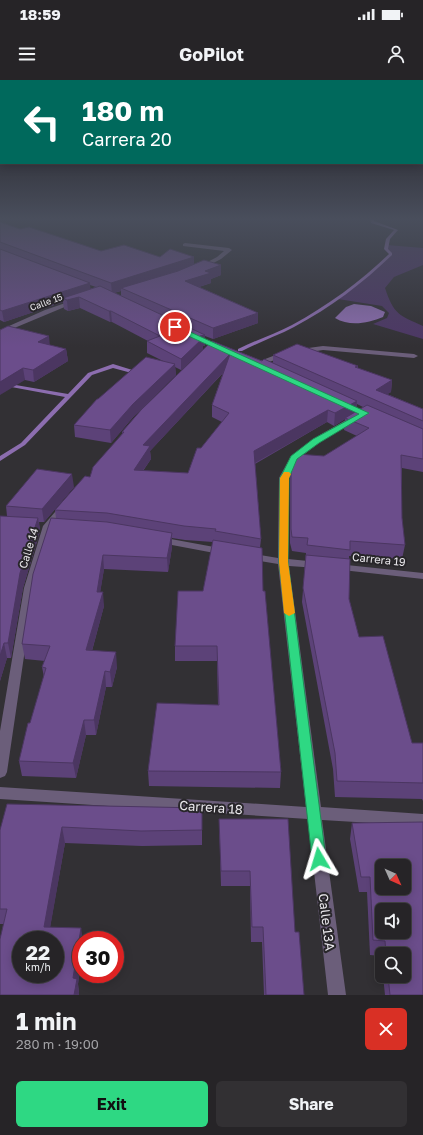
<!DOCTYPE html>
<html lang="en">
<head>
<meta charset="utf-8">
<style>
  body { margin:0; font-family:"Golos Text",sans-serif; background:#323033; color:#f1f3f6; height:100vh; display:flex; flex-direction:column; font-size:15px; white-space:nowrap }
  * { box-sizing:border-box; margin:0 }
  p { font-size:13px; color:#a4a4a7 }
  .icon { flex:none; width:22px; height:22px; fill:none; stroke:currentColor; stroke-width:2; stroke-linecap:round; stroke-linejoin:round }
  .map { position:relative; height:915px; overflow:hidden }
  .details { display:flex; flex-direction:column; background:#262427; flex:1 }
  .details>* { flex:none }
  .top-card { position:absolute; left:0px; top:0px; width:423px; height:84px; box-shadow:0 2px 10px #0003,0 0 0 1px #424144; background:#00695c; color:#fff; overflow:hidden }
  .needle { width:26px; rotate:135deg }
  .tools { position:absolute; left:375px; top:779px; display:grid; gap:8px }
  .tools a { display:grid; place-items:center; width:36px; height:36px; border-radius:6px; background:#262427; box-shadow:0 2px 10px #0003,0 0 0 1px #424144; font-size:20px }
  .speed { position:absolute; left:12px; top:851px; display:flex; gap:8px; font-size:20px; font-weight:700; text-align:center }
  .speed>* { display:grid; place-content:center; width:52px; height:52px; border-radius:50%; background:#262427; box-shadow:0 2px 10px #0003,0 0 0 1px #424144; line-height:1 }
  .speed small { font-size:10px; font-weight:400 }
  .speed .limit { border:6px solid #d22; background:#fff; color:#111 }
  .pin { position:absolute; display:grid; place-items:center; width:34px; height:34px; color:#fff; margin:-17px; border:2px solid #fff; border-radius:50%; box-shadow:0 1px 4px #0007 }
  .me { position:absolute; width:44px; margin:-22px; rotate:353deg; stroke-linejoin:round; filter:drop-shadow(0 0 3px #0008) }
  .turn { display:flex; align-items:center; gap:14px; height:84px; padding:0 16px; font-size:18px }
  .turn .icon { width:52px; height:52px; stroke-width:2.5 }
  .turn b { display:block; font-size:28px; line-height:34px }
  .round { display:grid; place-items:center; flex:none; width:42px; height:42px; border-radius:6px; background:#323033 }
  .summary { display:flex; align-items:center; justify-content:space-between; height:68px; padding:0 16px }
  h1 { font-size:24px; font-weight:700; line-height:30px }
  .primary-button { display:flex; gap:8px; margin-top:auto; padding:8px 16px }
  .primary-button a { flex:1; height:46px; border-radius:6px; background:#2ed883; color:#111; font-size:16px; font-weight:700; line-height:46px; text-align:center }
  .primary-button a+a { background:#323033; color:#f1f3f6 }
  .status { display:flex; justify-content:space-between; align-items:center; height:28px; padding:0 20px; background:#262427; direction:ltr }
  .status svg { height:11px; fill:currentColor }
  header { display:flex; justify-content:space-between; align-items:center; height:52px; padding:0 16px; background:#262427; font-size:18px; font-weight:700 }
  .map>svg:first-child { display:block }
  .green { fill:#4d3765 }
  .water { fill:#8c6daf }
  .lines { fill:none; stroke-linecap:round; stroke-linejoin:round }
  .stream { fill:#8c6daf; fill-rule:evenodd }
  .minor { fill:#6b5e7a; fill-rule:evenodd }
  .wall { fill:#5c4278; fill-rule:evenodd }
  .shaded-wall { fill:#4b3661 }
  .building { fill:#6b4d8b; stroke:#4b3661; fill-rule:evenodd }
  .route { fill:#2ed883; stroke:#1e8c55 }
  .slow { fill:#f59e0b }
  .labels { text-anchor:middle; dominant-baseline:central; stroke-width:4; stroke-linejoin:round; paint-order:stroke }
  .far-street-label { font-size:9px; fill:#eae8ec; stroke:#28262a }
  .street-label { font-size:11px; fill:#eae8ec; stroke:#28262a }
  .near-street-label { font-size:13px; fill:#eae8ec; stroke:#28262a }
</style>
</head>
<body>
<div class="status"><b>18:59</b><svg viewBox="0 0 49 12"><path d="M0 12V9h3v3zM5 12V6h3v6zM10 12V3h3v9zM15 12V0h3v12zM26 1h20v11H26zM47 4h2v5h-2z"/></svg></div>
<header><svg class="icon" aria-label="menu" viewBox="0 0 24 24"><path d="M4 6h16M4 12h16M4 18h16"/></svg>GoPilot<svg class="icon" aria-label="person" viewBox="0 0 24 24"><circle cx="12" cy="8" r="4"/><path d="M4 21q1-7 8-7t8 7"/></svg></header>
<div class="map">
<svg width="423" height="915" viewBox="0 0 423 915">
  <rect width="100%" height="100%" fill="#323034"/>
  <path class="green" d="M 387,165 L 423,168 L 423,185 L 394,197 L 385,208 C 394,235 399,235 423,246 L 423,259 L 373,244 L 387,238 L 389,233 L 382,226 L 338,219 L 376,189 L 391,174 L 386,169 Z"/>
  <path class="water" d="M 354,224 L 371,226 L 385,232 L 383,237 C 368,243 350,247 335,238 L 346,227 Z"/>
  <g class="lines">
    <path class="stream" d="M 370,139 L 374,139 L 374,141 L 398,150 L 390,159 L 388,169 L 392,173 L 392,175 C 363,203 330,228 294,247 C 277,256 259,262 242,271 L 238,271 L 238,269 C 256,260 275,254 292,245 C 327,226 360,202 389,174 L 384,169 L 386,159 L 394,150 L 371,143 Z
      M 113,284 L 142,293 L 139,295 L 113,288 L 92,295 L 25,365 L 0,381 L 0,376 L 21,363 L 65,317 L 6,306 L 3,304 L 4,303 L 68,314 L 88,293 Z"/>
    <path class="minor" d="M 185,163 L 229,168 L 232,170 L 221,179 L 200,190 L 198,189 L 198,187 L 217,177 L 224,171 L 183,166 L 183,164 Z
      M 74,220 L 79,221 L 0,254 L 0,250 L 45,230 Z
      M 323,266 L 414,274 L 418,276 L 414,278 L 323,270 L 291,275 L 256,286 L 252,284 L 286,271 Z
      M 353,336 L 356,336 L 360,338 L 319,363 L 298,379 L 289,398 L 288,479 L 318,482 L 323,485 L 318,488 L 289,486 L 321,727 L 423,734 L 423,746 L 322,740 L 346,915 L 328,915 L 308,739 L 0,719 L 0,707 L 306,727 L 278,484 L 248,479 L 243,476 L 248,473 L 278,478 L 279,398 L 290,378 L 313,359 Z
      M 64,424 L 69,427 L 53,447 L 34,508 L 7,692 L 5,696 L 0,698 L 0,651 L 24,508 L 43,446 L 61,425 Z
      M 160,457 L 225,469 L 230,472 L 225,475 L 156,462 L 155,460 Z
      M 337,484 L 423,493 L 423,499 L 333,489 L 332,487 L 333,485 Z"/>
  </g>
  <path class="wall" d="M 0,142 L 20,149 L 101,171 L 160,177 L 194,177 L 194,184 L 221,195 L 211,199 L 211,203 L 199,207 L 258,233 L 258,243 L 213,259 L 205,256 L 205,266 L 203,266 L 203,269 L 181,290 L 175,287 L 176,295 L 134,336 L 111,363 L 75,357 L 74,345 L 98,319 L 163,281 L 147,273 L 147,261 L 148,261 L 112,242 L 110,242 L 80,228 L 68,231 L 64,229 L 63,222 L 4,242 L 0,240 ZM 90,205 L 96,207 L 90,209 ZM 121,211 L 121,216 L 114,213 Z
    M 0,250 L 50,265 L 66,269 L 68,281 L 34,302 L 25,300 Z
    M 212,261 L 262,281 L 273,283 L 273,275 L 358,286 L 358,288 L 392,300 L 391,312 L 387,314 L 423,329 L 423,392 L 402,388 L 402,438 L 405,465 L 402,479 L 349,476 L 349,519 L 359,557 L 412,663 L 423,663 L 423,721 L 422,719 L 335,717 L 333,689 L 302,522 L 306,473 L 292,471 L 290,463 L 290,398 L 291,385 L 324,376 L 357,356 L 344,350 L 345,339 L 334,346 L 327,342 L 255,384 L 261,459 L 260,468 L 263,511 L 281,692 L 280,708 L 149,706 L 148,691 L 218,625 L 217,581 L 175,581 L 175,566 L 203,511 L 213,462 L 185,460 L 172,458 L 172,467 L 168,492 L 104,489 L 100,512 L 104,526 L 92,571 L 117,587 L 112,607 L 106,607 L 96,655 L 86,655 L 76,698 L 22,696 L 19,681 L 44,597 L 42,587 L 45,581 L 25,579 L 22,564 L 56,438 L 55,430 L 90,397 L 122,354 L 122,352 ZM 223,293 L 212,325 L 212,337 L 222,342 L 201,368 L 188,393 L 143,391 L 151,379 L 150,371 ZM 357,324 L 363,327 L 356,331 Z
    M 74,407 L 44,442 L 39,442 L 40,451 L 23,508 L 11,578 L 7,578 L 0,601 L 0,436 L 7,436 L 6,426 Z
    M 202,728 L 202,765 L 142,766 L 65,763 L 50,847 L 81,860 L 81,881 L 78,904 L 79,913 L 4,844 L 0,844 L 0,750 Z
    M 219,739 L 295,852 L 304,915 L 264,915 L 262,862 L 251,862 L 250,806 L 221,806 Z
    M 352,743 L 423,915 L 385,915 L 383,896 L 404,896 L 404,874 L 382,874 L 382,881 L 382,876 L 370,875 L 367,812 L 359,812 L 350,759 Z"/>
  <path class="shaded-wall" d="M 194,177 L 194,186 L 121,208 L 121,211 L 112,213 L 111,203 Z
    M 221,185 L 221,195 L 211,199 L 211,203 L 186,211 L 185,201 L 205,191 Z
    M 90,203 L 91,213 L 79,217 L 80,228 L 68,231 L 67,221 L 63,218 L 63,222 L 4,242 L 2,231 Z
    M 109,231 L 111,231 L 112,242 L 110,242 Z
    M 258,233 L 258,243 L 213,259 L 213,248 Z
    M 205,255 L 205,266 L 203,266 L 203,269 L 181,290 L 181,279 L 200,256 Z
    M 49,256 L 50,267 L 38,262 Z
    M 66,269 L 68,281 L 34,302 L 33,290 Z
    M 230,274 L 229,286 L 150,371 L 151,379 L 134,403 L 134,390 L 143,365 Z
    M 175,284 L 176,295 L 134,336 L 111,363 L 110,350 L 133,324 Z
    M 23,288 L 25,300 L 0,315 L 0,302 Z
    M 392,300 L 391,312 L 377,321 L 376,310 Z
    M 357,321 L 356,333 L 345,338 L 345,339 L 334,346 L 335,333 Z
    M 328,330 L 327,342 L 253,384 L 254,371 Z
    M 72,394 L 74,407 L 44,442 L 42,429 Z
    M 38,438 L 40,451 L 23,508 L 11,578 L 8,563 L 20,493 Z
    M 172,453 L 172,467 L 168,492 L 167,478 Z
    M 103,475 L 104,489 L 98,526 L 97,512 Z
    M 103,512 L 104,526 L 88,585 L 86,570 Z
    M 4,563 L 7,578 L 0,601 L 0,576 Z
    M 116,572 L 117,587 L 112,607 L 110,592 Z
    M 105,591 L 106,607 L 96,655 L 94,640 Z
    M 84,640 L 86,655 L 76,698 L 73,683 Z
    M 62,747 L 65,763 L 48,860 L 44,847 Z
    M 81,848 L 83,860 L 81,860 L 81,881 L 78,904 L 79,913 L 79,915 L 74,915 L 73,898 Z"/>
  <path class="building" d="M 0,142 L 20,149 L 29,147 L 101,171 L 124,165 L 160,177 L 170,169 L 194,177 L 111,203 L 0,162 Z
    M 0,169 L 90,203 L 2,231 L 0,230 Z
    M 204,180 L 221,185 L 205,191 L 211,193 L 185,201 L 258,233 L 213,248 L 121,208 L 178,191 Z
    M 100,206 L 205,255 L 200,256 L 203,258 L 181,279 L 147,261 L 160,256 L 111,231 L 109,231 L 79,217 L 67,220 L 63,218 Z
    M 8,246 L 49,256 L 38,262 L 66,269 L 33,290 L 23,288 L 0,302 L 0,250 Z
    M 212,261 L 262,281 L 264,279 L 357,321 L 335,333 L 328,330 L 254,371 L 261,459 L 215,451 L 216,449 L 184,446 L 107,433 L 55,430 L 85,396 L 90,397 L 93,387 L 124,352 L 122,352 L 141,330 ZM 230,274 L 212,325 L 229,333 L 201,368 L 197,368 L 188,393 L 134,390 L 150,366 L 143,365 Z
    M 297,264 L 358,286 L 355,287 L 392,300 L 376,310 L 423,329 L 423,341 L 273,275 Z
    M 146,277 L 175,284 L 133,324 L 110,350 L 74,345 L 97,319 L 98,319 Z
    M 367,325 L 423,349 L 423,379 L 401,375 L 402,438 L 405,465 L 350,461 L 350,470 L 307,465 L 308,458 L 292,457 L 291,449 L 291,385 L 297,374 L 324,376 L 369,348 L 345,338 Z
    M 37,389 L 72,394 L 42,429 L 6,426 Z
    M 0,436 L 38,438 L 20,493 L 8,563 L 4,563 L 0,576 Z
    M 51,438 L 107,442 L 172,453 L 167,478 L 103,475 L 97,512 L 103,512 L 86,570 L 116,572 L 110,592 L 105,591 L 94,640 L 84,640 L 73,683 L 19,681 L 28,643 L 30,643 L 46,588 L 42,587 L 50,566 L 22,564 L 33,494 Z
    M 213,460 L 262,468 L 263,511 L 265,511 L 281,692 L 148,691 L 157,623 L 219,625 L 217,566 L 175,566 L 178,511 L 203,511 Z
    M 306,475 L 350,479 L 349,519 L 359,557 L 383,556 L 412,663 L 423,663 L 423,703 L 337,701 L 335,673 L 303,508 Z
    M 7,724 L 202,728 L 202,750 L 141,751 L 62,747 L 44,847 L 81,848 L 73,898 L 77,899 L 74,915 L 0,915 L 0,859 L 7,829 L 0,829 L 0,750 ZM 21,860 L 55,860 L 55,894 L 21,894 Z
    M 219,739 L 288,739 L 295,852 L 299,852 L 304,915 L 266,915 L 263,847 L 252,847 L 250,791 L 221,791 Z
    M 423,742 L 423,915 L 390,915 L 388,896 L 404,896 L 404,874 L 386,874 L 385,861 L 373,860 L 370,797 L 361,797 L 352,743 ZM 382,786 L 404,786 L 404,808 L 382,808 ZM 382,830 L 404,830 L 404,852 L 382,852 Z"/>
  <linearGradient id="sky" x2="0" y2="1"><stop stop-color="#1c1a1d"/><stop offset="0.52" stop-color="#494e5c"/><stop offset="1" stop-color="#494e5c" stop-opacity="0"/></linearGradient>
  <rect width="423" height="267" fill="url(#sky)"/>
  <path class="route" d="M 173,246 L 177,246 L 369,333 L 319,363 L 297,379 L 289,398 L 288,482 L 326,779 L 324,784 L 319,785 L 314,784 L 312,779 L 279,482 L 280,398 L 291,376 L 313,359 L 359,334 L 173,249 Z"/>
  <path class="slow" d="M 284,392 L 289,392 L 291,394 L 289,398 L 288,482 L 295,533 L 289,536 L 284,533 L 279,482 L 280,398 Z"/>
  <g class="labels">
    <g class="far-street-label">
      <text transform="translate(46 222) rotate(-20)">Calle 15</text>
    </g>
    <g class="street-label">
      <text transform="translate(28 468) rotate(-73)">Calle 14</text>
      <text transform="translate(379 479) rotate(6)">Carrera 19</text>
    </g>
    <g class="near-street-label">
      <text transform="translate(211 727) rotate(4)">Carrera 18</text>
      <text transform="translate(327 842) rotate(83)">Calle 13A</text>
    </g>
  </g>
</svg>
<div class="tools">
<a><svg class="needle" viewBox="-14 -14 28 28"><path d="M0-13l5 13h-10z" fill="#e53935"/><path d="M0 13l5-13h-10z" fill="#a4a4a7"/></svg></a>
<a><svg class="icon" aria-label="sound" viewBox="0 0 24 24"><path d="M4 9h4l5-4v14l-5-4H4zM17 9q2 3 0 6"/></svg></a>
<a><svg class="icon" aria-label="search" viewBox="0 0 24 24"><circle cx="10" cy="10" r="6"/><path d="M15 15l6 6"/></svg></a>
</div>
<div class="speed"><div>22<small>km/h</small></div><div class="limit">30</div></div>
<div class="pin" style="left:175px;top:247px;background:#d93025"><svg class="icon" aria-label="arrive" viewBox="0 0 24 24"><path d="M6 21V4h12l-3 4 3 4H6"/></svg></div>
<svg class="me" style="left:319px;top:779px" viewBox="-20 -20 40 40"><path d="M0-17L14 15 0 8-14 15z" fill="#2ed883" stroke="#fff" stroke-width="4"/></svg>
<div class="top-card">
<div class="turn"><svg class="icon" aria-label="left" viewBox="0 0 24 24"><path d="M17 20v-9H6M10 6l-5 5 5 5"/></svg><div><b>180 m</b>Carrera 20</div></div>
</div>
</div>
<section class="details">
<div class="summary"><div><h1>1 min</h1><p>280 m · 19:00</p></div><a class="round" style="background:#d93025;color:#fff"><svg class="icon" aria-label="close" viewBox="0 0 24 24"><path d="M6 6l12 12M18 6L6 18"/></svg></a></div>
<div class="primary-button"><a>Exit</a><a>Share</a></div>
</section>
</body>
</html>
